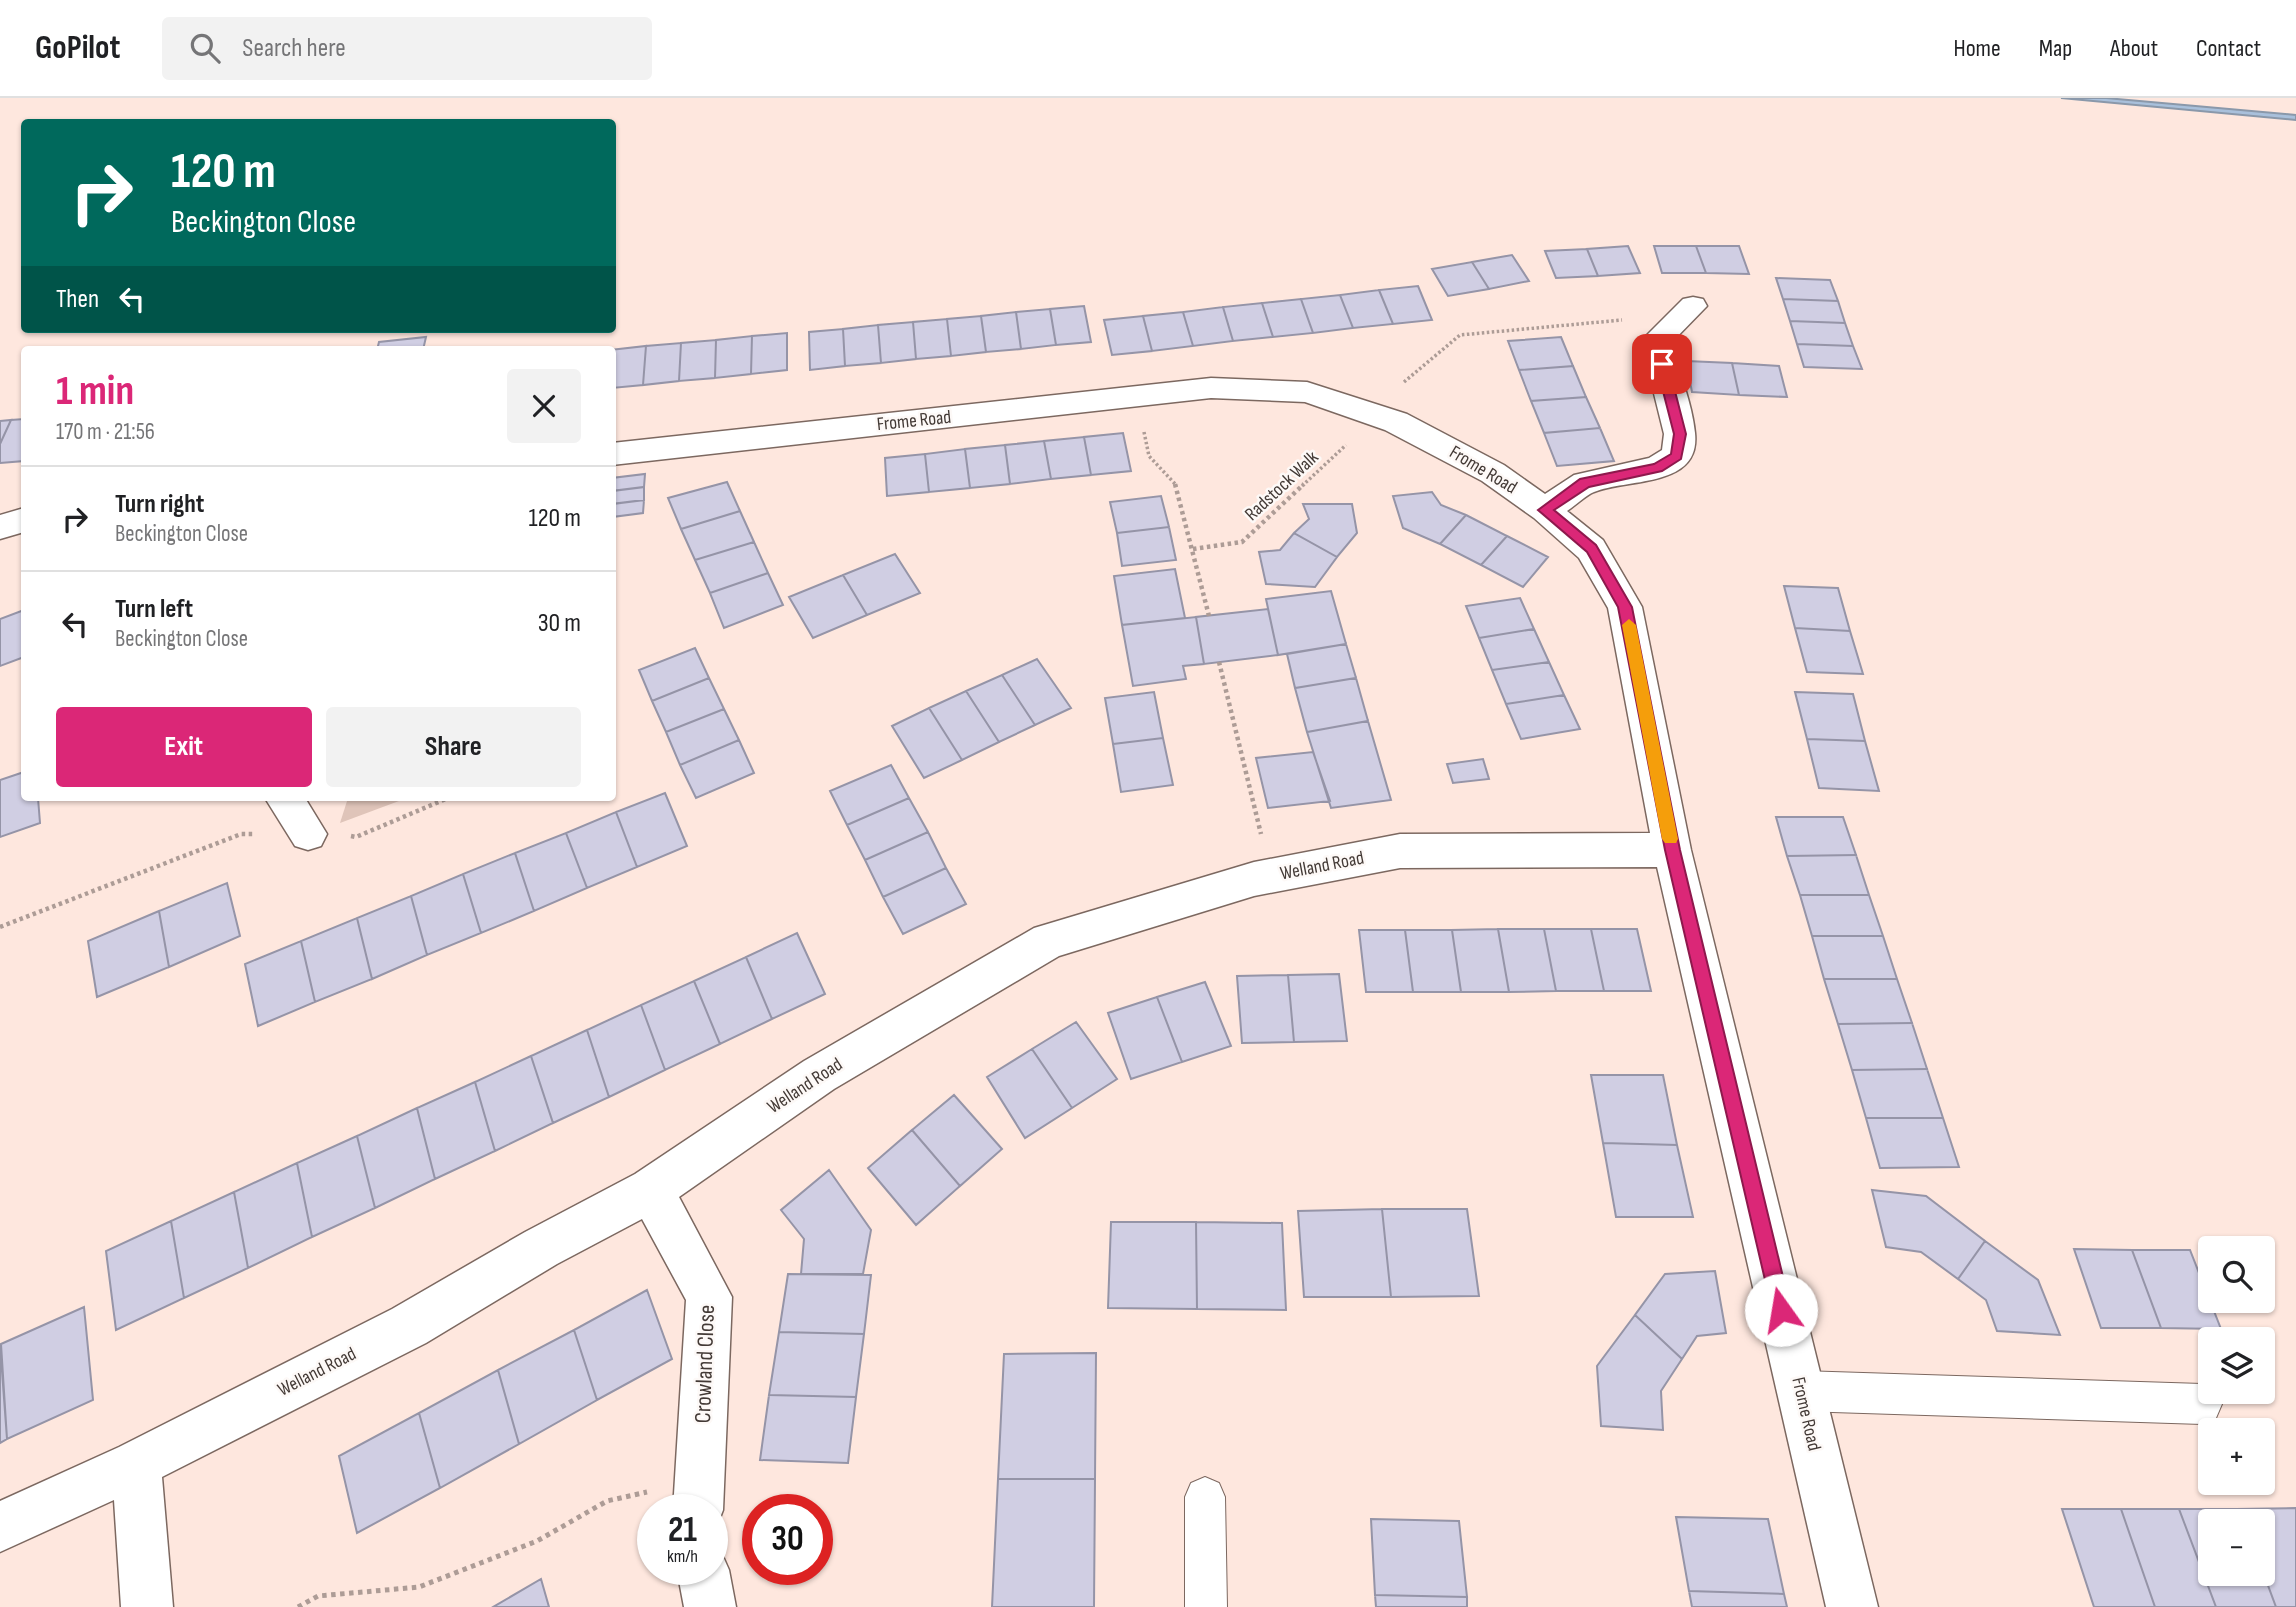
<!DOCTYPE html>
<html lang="en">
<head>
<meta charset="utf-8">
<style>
  body { margin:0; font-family:"Sofia Sans Condensed",sans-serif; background:#f2f2f2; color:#202124; height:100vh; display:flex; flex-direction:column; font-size:26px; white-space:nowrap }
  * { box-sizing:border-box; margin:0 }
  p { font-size:23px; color:#757577 }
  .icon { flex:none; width:38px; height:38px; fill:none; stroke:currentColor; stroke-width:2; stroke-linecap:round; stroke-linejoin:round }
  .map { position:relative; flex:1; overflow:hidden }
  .side { position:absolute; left:21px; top:248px; width:595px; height:455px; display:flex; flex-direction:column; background:#fff; border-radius:7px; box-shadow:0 2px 5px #0004 }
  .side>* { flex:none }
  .hud { position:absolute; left:21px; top:21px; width:595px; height:214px; border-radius:7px; box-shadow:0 2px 5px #0004; background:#00695c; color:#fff; overflow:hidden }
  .fabs { position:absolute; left:2198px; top:1138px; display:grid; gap:14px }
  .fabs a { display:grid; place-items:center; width:77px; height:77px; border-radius:7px; background:#fff; box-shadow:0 2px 5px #0004; font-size:35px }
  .speed { position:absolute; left:637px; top:1396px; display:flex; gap:14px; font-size:35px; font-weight:700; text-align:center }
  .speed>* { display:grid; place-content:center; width:91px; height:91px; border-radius:50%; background:#fff; box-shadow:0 2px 5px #0004; line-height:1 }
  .speed small { font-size:18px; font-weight:400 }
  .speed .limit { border:10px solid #d22; background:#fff; color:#111 }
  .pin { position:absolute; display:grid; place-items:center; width:60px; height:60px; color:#fff; margin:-30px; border-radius:14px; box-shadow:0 4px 10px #0006 }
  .me { position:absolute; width:77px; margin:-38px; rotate:347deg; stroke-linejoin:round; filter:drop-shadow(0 0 5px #0008) }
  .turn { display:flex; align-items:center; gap:24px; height:147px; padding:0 35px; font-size:32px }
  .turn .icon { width:91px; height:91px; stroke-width:2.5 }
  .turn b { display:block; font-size:49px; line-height:60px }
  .then { display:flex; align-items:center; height:66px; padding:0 35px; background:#0003; gap:14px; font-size:26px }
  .round { display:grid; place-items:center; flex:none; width:74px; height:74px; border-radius:7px; background:#f2f2f2 }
  .head { display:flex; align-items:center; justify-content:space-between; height:119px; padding:0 35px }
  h1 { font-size:42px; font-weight:700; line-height:52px; color:#db2777 }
  .cta { display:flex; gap:14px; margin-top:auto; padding:14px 35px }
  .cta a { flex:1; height:80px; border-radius:7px; background:#db2777; color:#fff; font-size:28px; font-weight:700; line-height:80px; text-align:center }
  .cta a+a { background:#f2f2f2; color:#202124 }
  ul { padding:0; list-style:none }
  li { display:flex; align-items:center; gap:21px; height:105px; padding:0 35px; border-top:2px solid #e0e0e0 }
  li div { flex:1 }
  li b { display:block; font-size:26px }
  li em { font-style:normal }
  header { display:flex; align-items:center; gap:42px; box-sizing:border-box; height:98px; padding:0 35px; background:#fff; border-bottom:2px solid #e0e0e0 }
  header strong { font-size:33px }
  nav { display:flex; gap:38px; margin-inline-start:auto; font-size:24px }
  .search { width:490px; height:63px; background:#f2f2f2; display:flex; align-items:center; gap:18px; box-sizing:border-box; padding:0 24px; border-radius:7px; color:#757577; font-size:26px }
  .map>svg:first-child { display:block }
  .green { fill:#dfc4b9 }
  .water { fill:#a9c0db; stroke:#8a98aa; stroke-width:2 }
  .building { fill:#d0cee3; stroke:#9594a7; stroke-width:2 }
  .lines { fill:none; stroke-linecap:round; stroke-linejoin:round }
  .service-casing { stroke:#7c6860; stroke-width:2 }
  .minor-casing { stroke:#7c6860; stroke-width:3 }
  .path-far2 { stroke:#ad9c96; stroke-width:3.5; stroke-dasharray:2.5 2.5; stroke-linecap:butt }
  .path-far1 { stroke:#ad9c96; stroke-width:4.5; stroke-dasharray:3.5 3.5; stroke-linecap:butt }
  .path { stroke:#ad9c96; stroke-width:5; stroke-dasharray:4.5 4.5; stroke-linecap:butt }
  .service { fill:#fff; fill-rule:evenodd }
  .minor { fill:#fff; fill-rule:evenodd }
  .route { fill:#db2777; stroke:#8e194d; stroke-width:2 }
  .slow { fill:#f59e0b }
  .labels { text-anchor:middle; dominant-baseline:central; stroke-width:5; stroke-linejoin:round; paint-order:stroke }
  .street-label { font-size:19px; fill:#433a36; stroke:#fdf9f7 }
  .near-street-label { font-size:23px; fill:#433a36; stroke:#fdf9f7 }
</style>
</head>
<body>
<header>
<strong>GoPilot</strong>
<div class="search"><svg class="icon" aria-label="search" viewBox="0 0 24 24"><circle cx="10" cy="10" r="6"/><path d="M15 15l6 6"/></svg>Search here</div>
<nav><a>Home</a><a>Map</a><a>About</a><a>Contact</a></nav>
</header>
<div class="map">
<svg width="2296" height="1509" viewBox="0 0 2296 1509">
  <rect width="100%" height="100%" fill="#fee7de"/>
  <path class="green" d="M 348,700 L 407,700 L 340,725 Z"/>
  <path class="water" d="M 2061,0 L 2106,0 L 2296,17 L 2296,22 Z"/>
  <path class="building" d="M 1628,148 L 1640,175 L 1598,178 L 1587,151 Z
    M 1654,148 L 1696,148 L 1706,175 L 1662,175 Z
    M 1696,148 L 1739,148 L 1749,176 L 1706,175 Z
    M 1587,151 L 1598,178 L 1556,180 L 1545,153 Z
    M 1512,157 L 1529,183 L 1489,191 L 1472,164 Z
    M 1472,164 L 1489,191 L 1448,198 L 1432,171 Z
    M 1776,180 L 1830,182 L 1838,203 L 1783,201 Z
    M 1418,188 L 1432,222 L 1393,226 L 1379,192 Z
    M 1379,192 L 1393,226 L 1353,230 L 1340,197 Z
    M 1340,197 L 1353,230 L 1313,235 L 1301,201 Z
    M 1301,201 L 1313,235 L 1273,239 L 1262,205 Z
    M 1783,201 L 1838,203 L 1845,225 L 1790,223 Z
    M 1262,205 L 1273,239 L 1233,243 L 1223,209 Z
    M 1084,208 L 1091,244 L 1056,247 L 1050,211 Z
    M 1223,209 L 1233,243 L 1193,248 L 1183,214 Z
    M 1050,211 L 1056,247 L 1021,251 L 1016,214 Z
    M 1016,214 L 1021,251 L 986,254 L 981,218 Z
    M 1183,214 L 1193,248 L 1152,253 L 1143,218 Z
    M 981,218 L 986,254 L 951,258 L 947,221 Z
    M 1143,218 L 1152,253 L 1112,257 L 1104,222 Z
    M 947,221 L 951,258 L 916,261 L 913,224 Z
    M 1790,223 L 1845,225 L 1853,248 L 1797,246 Z
    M 913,224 L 916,261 L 881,265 L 878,227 Z
    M 878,227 L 881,265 L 845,268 L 843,231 Z
    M 843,231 L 845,268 L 810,272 L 809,234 Z
    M 787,235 L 787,272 L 751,276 L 752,238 Z
    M 752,238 L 751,276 L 715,280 L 716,242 Z
    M 426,239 L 423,252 L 377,252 L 379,244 Z
    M 1561,239 L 1573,268 L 1519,272 L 1508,243 Z
    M 716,242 L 715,280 L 679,283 L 681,245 Z
    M 681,245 L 679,283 L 643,287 L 646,248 Z
    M 1797,246 L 1853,248 L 1862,271 L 1804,269 Z
    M 646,248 L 643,287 L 612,290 L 612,252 L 610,252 Z
    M 1686,263 L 1732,265 L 1739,297 L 1692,294 Z
    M 1732,265 L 1779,268 L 1787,299 L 1739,297 Z
    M 1573,268 L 1586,299 L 1531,303 L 1519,272 Z
    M 1586,299 L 1600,330 L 1544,335 L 1531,303 Z
    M 24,321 L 24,363 L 0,365 L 0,346 L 11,322 Z
    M 11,322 L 0,346 L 0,323 Z
    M 1600,330 L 1614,363 L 1557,368 L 1544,335 Z
    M 1123,335 L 1131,373 L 1091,377 L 1084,339 Z
    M 1084,339 L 1091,377 L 1051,381 L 1044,343 Z
    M 1044,343 L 1051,381 L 1010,386 L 1005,347 Z
    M 1005,347 L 1010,386 L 970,390 L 965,351 Z
    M 965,351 L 970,390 L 929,394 L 925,356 Z
    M 925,356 L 929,394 L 887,398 L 885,360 Z
    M 645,376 L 644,389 L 612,393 L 612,380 Z
    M 727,384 L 740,413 L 681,431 L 668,400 Z
    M 644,389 L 644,402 L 612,406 L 612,393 Z
    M 1432,394 L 1441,407 L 1466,417 L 1440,446 L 1403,430 L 1393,398 Z
    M 1161,398 L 1169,429 L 1117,435 L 1110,404 Z
    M 644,402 L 643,415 L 612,419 L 612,406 Z
    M 1303,406 L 1352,406 L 1357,435 L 1337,459 L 1294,435 L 1309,421 Z
    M 740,413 L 754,444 L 695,462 L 681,431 Z
    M 1466,417 L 1507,438 L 1481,467 L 1440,446 Z
    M 1169,429 L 1176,462 L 1122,468 L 1117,435 Z
    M 1294,435 L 1337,459 L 1315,489 L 1266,486 L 1259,454 L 1280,452 Z
    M 1507,438 L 1548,459 L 1523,489 L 1481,467 Z
    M 754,444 L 768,475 L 710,495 L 695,462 Z
    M 895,456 L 920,495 L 867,517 L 843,477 Z
    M 1175,471 L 1185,520 L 1122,527 L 1114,478 Z
    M 768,475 L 783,507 L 724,530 L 710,495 Z
    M 843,477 L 867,517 L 813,540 L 789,499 Z
    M 1784,488 L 1838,490 L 1850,533 L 1795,530 Z
    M 1331,493 L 1346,546 L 1278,557 L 1266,501 Z
    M 1520,500 L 1534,531 L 1479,540 L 1466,508 Z
    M 1268,511 L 1278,557 L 1204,566 L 1196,519 Z
    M 24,512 L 24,559 L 0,568 L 0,521 Z
    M 1196,519 L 1204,566 L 1183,568 L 1186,581 L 1133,588 L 1122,527 Z
    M 1795,530 L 1850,533 L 1863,576 L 1807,574 Z
    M 1534,531 L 1549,564 L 1492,572 L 1479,540 Z
    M 1346,546 L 1356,580 L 1295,590 L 1287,556 Z
    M 695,550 L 709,580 L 652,603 L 639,572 Z
    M 1037,561 L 1071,610 L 1035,627 L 1002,577 Z
    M 1549,564 L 1564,597 L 1506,606 L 1492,572 Z
    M 1002,577 L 1035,627 L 999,644 L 966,593 Z
    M 709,580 L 724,611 L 666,634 L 652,603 Z
    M 1356,580 L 1368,623 L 1307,634 L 1295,590 Z
    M 966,593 L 999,644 L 962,662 L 929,610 Z
    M 1154,594 L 1163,640 L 1113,646 L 1105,600 Z
    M 1795,594 L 1853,596 L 1865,643 L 1807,641 Z
    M 1564,597 L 1580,631 L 1521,641 L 1506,606 Z
    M 929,610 L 962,662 L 924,680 L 892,628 Z
    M 724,611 L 739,642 L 680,667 L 666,634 Z
    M 1368,623 L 1391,702 L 1331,710 L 1307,634 Z
    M 1163,640 L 1173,687 L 1121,694 L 1113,646 Z
    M 1807,641 L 1865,643 L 1879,693 L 1819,690 Z
    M 739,642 L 754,675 L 696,700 L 680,667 Z
    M 1313,654 L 1330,703 L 1268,710 L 1256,660 Z
    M 1483,661 L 1489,681 L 1453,685 L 1447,666 Z
    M 891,667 L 909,700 L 847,727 L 830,693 Z
    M 24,674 L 24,700 L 38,700 L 40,725 L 0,739 L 0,682 Z
    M 665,695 L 687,748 L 637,769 L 616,714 Z
    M 909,700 L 928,734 L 865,762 L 847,727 Z
    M 616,714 L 637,769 L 587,790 L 566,735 Z
    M 1776,719 L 1843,719 L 1856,757 L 1787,758 Z
    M 928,734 L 946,770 L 883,799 L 865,762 Z
    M 566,735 L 587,790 L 534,813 L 515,755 Z
    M 515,755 L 534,813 L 481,835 L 463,776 Z
    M 1856,757 L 1869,797 L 1800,797 L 1787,758 Z
    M 946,770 L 966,806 L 903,836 L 883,799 Z
    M 463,776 L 481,835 L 427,857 L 411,798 Z
    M 227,785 L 240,838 L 169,869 L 159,813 Z
    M 1800,797 L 1869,797 L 1883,838 L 1812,838 Z
    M 411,798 L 427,857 L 372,881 L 357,820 Z
    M 159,813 L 169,869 L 97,899 L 88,843 Z
    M 357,820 L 372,881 L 315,904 L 301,843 Z
    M 1498,831 L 1544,831 L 1556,893 L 1509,894 Z
    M 1498,831 L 1509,894 L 1461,894 L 1452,832 Z
    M 1544,831 L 1591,831 L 1604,893 L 1556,893 Z
    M 1591,831 L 1637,831 L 1651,893 L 1604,893 Z
    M 1359,832 L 1405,832 L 1413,894 L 1366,894 Z
    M 1405,832 L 1452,832 L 1461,894 L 1413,894 Z
    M 797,835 L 825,896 L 772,921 L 746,859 Z
    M 1812,838 L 1883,838 L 1897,881 L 1824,881 Z
    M 301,843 L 315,904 L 258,928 L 245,866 Z
    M 746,859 L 772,921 L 720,946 L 694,883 Z
    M 1339,876 L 1347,943 L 1294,944 L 1288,877 Z
    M 1288,877 L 1294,944 L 1242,945 L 1237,878 Z
    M 1824,881 L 1897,881 L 1912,925 L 1838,926 Z
    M 694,883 L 720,946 L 665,972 L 641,907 Z
    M 1205,884 L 1231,948 L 1182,964 L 1157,899 Z
    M 1157,899 L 1182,964 L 1131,981 L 1108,915 Z
    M 641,907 L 665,972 L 609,999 L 587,932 Z
    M 1076,924 L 1117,981 L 1072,1010 L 1032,951 Z
    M 1912,925 L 1927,971 L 1852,972 L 1838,926 Z
    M 587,932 L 609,999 L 553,1025 L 531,958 Z
    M 1032,951 L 1072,1010 L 1025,1040 L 987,979 Z
    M 531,958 L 553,1025 L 495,1053 L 475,984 Z
    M 1927,971 L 1943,1020 L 1866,1020 L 1852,972 Z
    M 1591,977 L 1663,977 L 1677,1047 L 1603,1045 Z
    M 475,984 L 495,1053 L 435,1081 L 417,1010 Z
    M 954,997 L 1002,1051 L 960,1088 L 912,1032 Z
    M 417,1010 L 435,1081 L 375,1110 L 357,1038 Z
    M 1866,1020 L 1943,1020 L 1959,1069 L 1880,1070 Z
    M 912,1032 L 960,1088 L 916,1127 L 868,1070 Z
    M 357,1038 L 375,1110 L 312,1139 L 297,1065 Z
    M 1603,1045 L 1677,1047 L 1693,1119 L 1616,1119 Z
    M 297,1065 L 312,1139 L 248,1170 L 234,1094 Z
    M 829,1072 L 871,1132 L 863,1176 L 801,1176 L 804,1141 L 781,1112 Z
    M 1872,1092 L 1926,1098 L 1985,1143 L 1958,1181 L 1921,1154 L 1886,1149 Z
    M 234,1094 L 248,1170 L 184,1200 L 171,1123 Z
    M 1382,1111 L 1467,1111 L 1479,1198 L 1391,1199 Z
    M 1382,1111 L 1391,1199 L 1304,1199 L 1298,1113 Z
    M 171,1123 L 184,1200 L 116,1232 L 106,1153 Z
    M 1111,1124 L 1196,1124 L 1197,1211 L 1108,1210 Z
    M 1196,1124 L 1282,1125 L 1286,1212 L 1197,1211 Z
    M 1985,1143 L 2038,1182 L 2060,1237 L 1997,1233 L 1986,1202 L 1958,1181 Z
    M 2074,1151 L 2132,1152 L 2161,1230 L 2101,1230 Z
    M 2132,1152 L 2190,1152 L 2221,1231 L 2161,1230 Z
    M 1715,1173 L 1726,1235 L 1697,1238 L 1682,1261 L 1635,1217 L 1665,1176 Z
    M 788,1176 L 871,1177 L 864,1236 L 779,1234 Z
    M 647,1192 L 672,1261 L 597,1302 L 574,1232 Z
    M 84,1209 L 93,1302 L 7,1341 L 1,1246 Z
    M 1635,1217 L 1682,1261 L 1661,1293 L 1663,1332 L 1601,1328 L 1597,1268 Z
    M 574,1232 L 597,1302 L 519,1346 L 498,1272 Z
    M 779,1234 L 864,1236 L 856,1299 L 769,1297 Z
    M 0,1246 L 7,1341 L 0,1345 Z
    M 1096,1255 L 1095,1381 L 998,1381 L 1004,1256 Z
    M 498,1272 L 519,1346 L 440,1390 L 419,1315 Z
    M 769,1297 L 856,1299 L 848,1365 L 760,1362 Z
    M 419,1315 L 440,1390 L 357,1435 L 339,1358 Z
    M 998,1381 L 1095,1381 L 1094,1509 L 992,1509 Z
    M 2296,1410 L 2296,1509 L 2276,1509 L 2263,1474 L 2263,1423 L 2243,1423 L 2238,1411 Z
    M 2062,1411 L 2121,1411 L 2155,1509 L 2094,1509 Z
    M 2121,1411 L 2179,1411 L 2216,1509 L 2155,1509 Z
    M 2179,1411 L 2238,1411 L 2243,1423 L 2210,1423 L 2210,1475 L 2263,1474 L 2276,1509 L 2216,1509 Z
    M 1676,1419 L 1768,1421 L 1784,1496 L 1689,1493 Z
    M 1371,1421 L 1459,1423 L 1467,1499 L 1375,1497 Z
    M 541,1481 L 549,1509 L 493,1509 Z
    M 1689,1493 L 1784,1496 L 1787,1509 L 1692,1509 Z
    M 1375,1497 L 1467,1499 L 1467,1509 L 1376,1509 Z"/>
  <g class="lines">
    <g class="service-casing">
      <path id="service" d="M 1801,1273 L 2202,1286 L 2210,1290 L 2210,1293 L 2216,1293 L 2222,1306 L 2216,1320 L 2202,1326 L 1801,1313 L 1787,1307 L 1781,1293 L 1787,1279 Z
        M 1205,1379 L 1219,1385 L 1225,1399 L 1227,1509 L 1185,1509 L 1185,1399 L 1191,1385 Z"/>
    </g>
    <g class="minor-casing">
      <path id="minor" d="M 1693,199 L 1703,201 L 1707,208 L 1671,245 C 1679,274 1692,305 1695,335 C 1701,390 1628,380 1594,394 C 1585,398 1576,407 1567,413 L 1603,442 L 1642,509 L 1691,752 L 1878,1509 L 1826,1509 L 1657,769 L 1400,770 L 1254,798 L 1059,858 L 834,991 L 679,1099 L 732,1199 L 723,1412 L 716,1430 L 712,1431 L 712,1412 L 673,1412 L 686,1202 L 642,1121 L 557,1166 L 426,1245 L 162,1379 L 173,1509 L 121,1509 L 114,1402 L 0,1454 L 0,1403 L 119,1349 L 392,1211 L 525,1134 L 635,1076 L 804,963 L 1034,830 L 1254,764 L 1400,736 L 1650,735 L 1608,510 L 1579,460 L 1534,420 L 1482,383 L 1385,332 L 1305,304 L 1211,300 L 612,367 L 612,345 L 1211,280 L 1307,284 L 1407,316 L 1504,367 L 1545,396 L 1574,377 L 1649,360 L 1662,352 L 1664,336 L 1641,243 L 1683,201 Z
        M 24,410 L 24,434 L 0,441 L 0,417 Z
        M 265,700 L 305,700 L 327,736 L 321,748 L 308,752 L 295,748 Z
        M 712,1450 L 721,1454 L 729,1472 L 736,1509 L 684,1509 L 677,1472 L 712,1472 Z"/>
    </g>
    <path class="path-far2" d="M 1404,284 L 1460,237 L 1622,222
      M 1144,334 L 1149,358 L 1177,388
      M 1302,388 L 1346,347"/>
    <path class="path-far1" d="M 1175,386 L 1209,518
      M 1193,451 L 1242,444 L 1304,386
      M 1219,564 L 1261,736
      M 351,738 L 356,739 L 448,700
      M 0,829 L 241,736 L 255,736"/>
    <path class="path" d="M 298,1509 L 318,1498 L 419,1489 L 537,1443 L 607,1403 L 647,1394"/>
    <use href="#service" class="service"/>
    <use href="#minor" class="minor"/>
  </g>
  <path class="route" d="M 1662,262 L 1668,266 L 1686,336 L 1681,361 L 1662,373 L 1589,389 L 1554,412 L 1596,447 L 1632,509 L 1680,752 L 1791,1212 L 1788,1219 L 1781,1222 L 1775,1219 L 1772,1212 L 1665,752 L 1618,509 L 1587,454 L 1538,412 L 1580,381 L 1654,366 L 1671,356 L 1674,336 L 1656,266 Z"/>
  <path class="slow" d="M 1629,521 L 1636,527 L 1678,741 L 1676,745 L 1665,745 L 1662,741 L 1622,527 Z"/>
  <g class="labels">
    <g class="street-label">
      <text transform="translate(914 323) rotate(-6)">Frome Road</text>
      <text transform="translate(1483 372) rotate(31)">Frome Road</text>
      <text transform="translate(1282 388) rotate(-43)">Radstock Walk</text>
      <text transform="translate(1322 768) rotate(-11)">Welland Road</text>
      <text transform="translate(805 988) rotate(-33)">Welland Road</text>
      <text transform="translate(317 1274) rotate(-27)">Welland Road</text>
      <text transform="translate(1806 1316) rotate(77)">Frome Road</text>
    </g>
    <g class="near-street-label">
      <text transform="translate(705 1266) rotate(-88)">Crowland Close</text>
    </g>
  </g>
</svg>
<div class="fabs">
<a><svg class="icon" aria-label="search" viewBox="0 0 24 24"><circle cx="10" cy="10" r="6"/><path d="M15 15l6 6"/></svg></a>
<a><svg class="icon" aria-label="layers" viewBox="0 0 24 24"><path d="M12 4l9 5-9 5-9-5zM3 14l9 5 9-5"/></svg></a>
<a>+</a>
<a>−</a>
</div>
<div class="speed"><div>21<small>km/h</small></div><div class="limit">30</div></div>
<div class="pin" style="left:1662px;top:266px;background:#d93025"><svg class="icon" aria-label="arrive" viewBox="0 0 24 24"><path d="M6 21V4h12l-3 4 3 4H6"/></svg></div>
<svg class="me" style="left:1781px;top:1212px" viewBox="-20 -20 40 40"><circle r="19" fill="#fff"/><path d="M0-13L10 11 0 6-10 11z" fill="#db2777"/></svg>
<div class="hud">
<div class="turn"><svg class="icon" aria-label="right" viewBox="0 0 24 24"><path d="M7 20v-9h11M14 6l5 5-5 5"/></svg><div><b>120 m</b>Beckington Close</div></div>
<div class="then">Then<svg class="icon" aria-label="left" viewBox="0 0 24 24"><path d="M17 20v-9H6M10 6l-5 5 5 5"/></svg></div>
</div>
<section class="side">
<div class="head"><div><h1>1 min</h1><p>170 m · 21:56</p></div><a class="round"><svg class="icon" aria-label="close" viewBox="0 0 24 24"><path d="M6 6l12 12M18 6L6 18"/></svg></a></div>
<ul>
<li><svg class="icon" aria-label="right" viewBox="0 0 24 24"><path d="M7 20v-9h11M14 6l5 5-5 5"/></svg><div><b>Turn right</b><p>Beckington Close</p></div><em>120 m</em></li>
<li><svg class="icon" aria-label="left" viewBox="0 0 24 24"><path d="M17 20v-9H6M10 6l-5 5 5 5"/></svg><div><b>Turn left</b><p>Beckington Close</p></div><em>30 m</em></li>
</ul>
<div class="cta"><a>Exit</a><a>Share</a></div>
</section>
</div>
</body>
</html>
